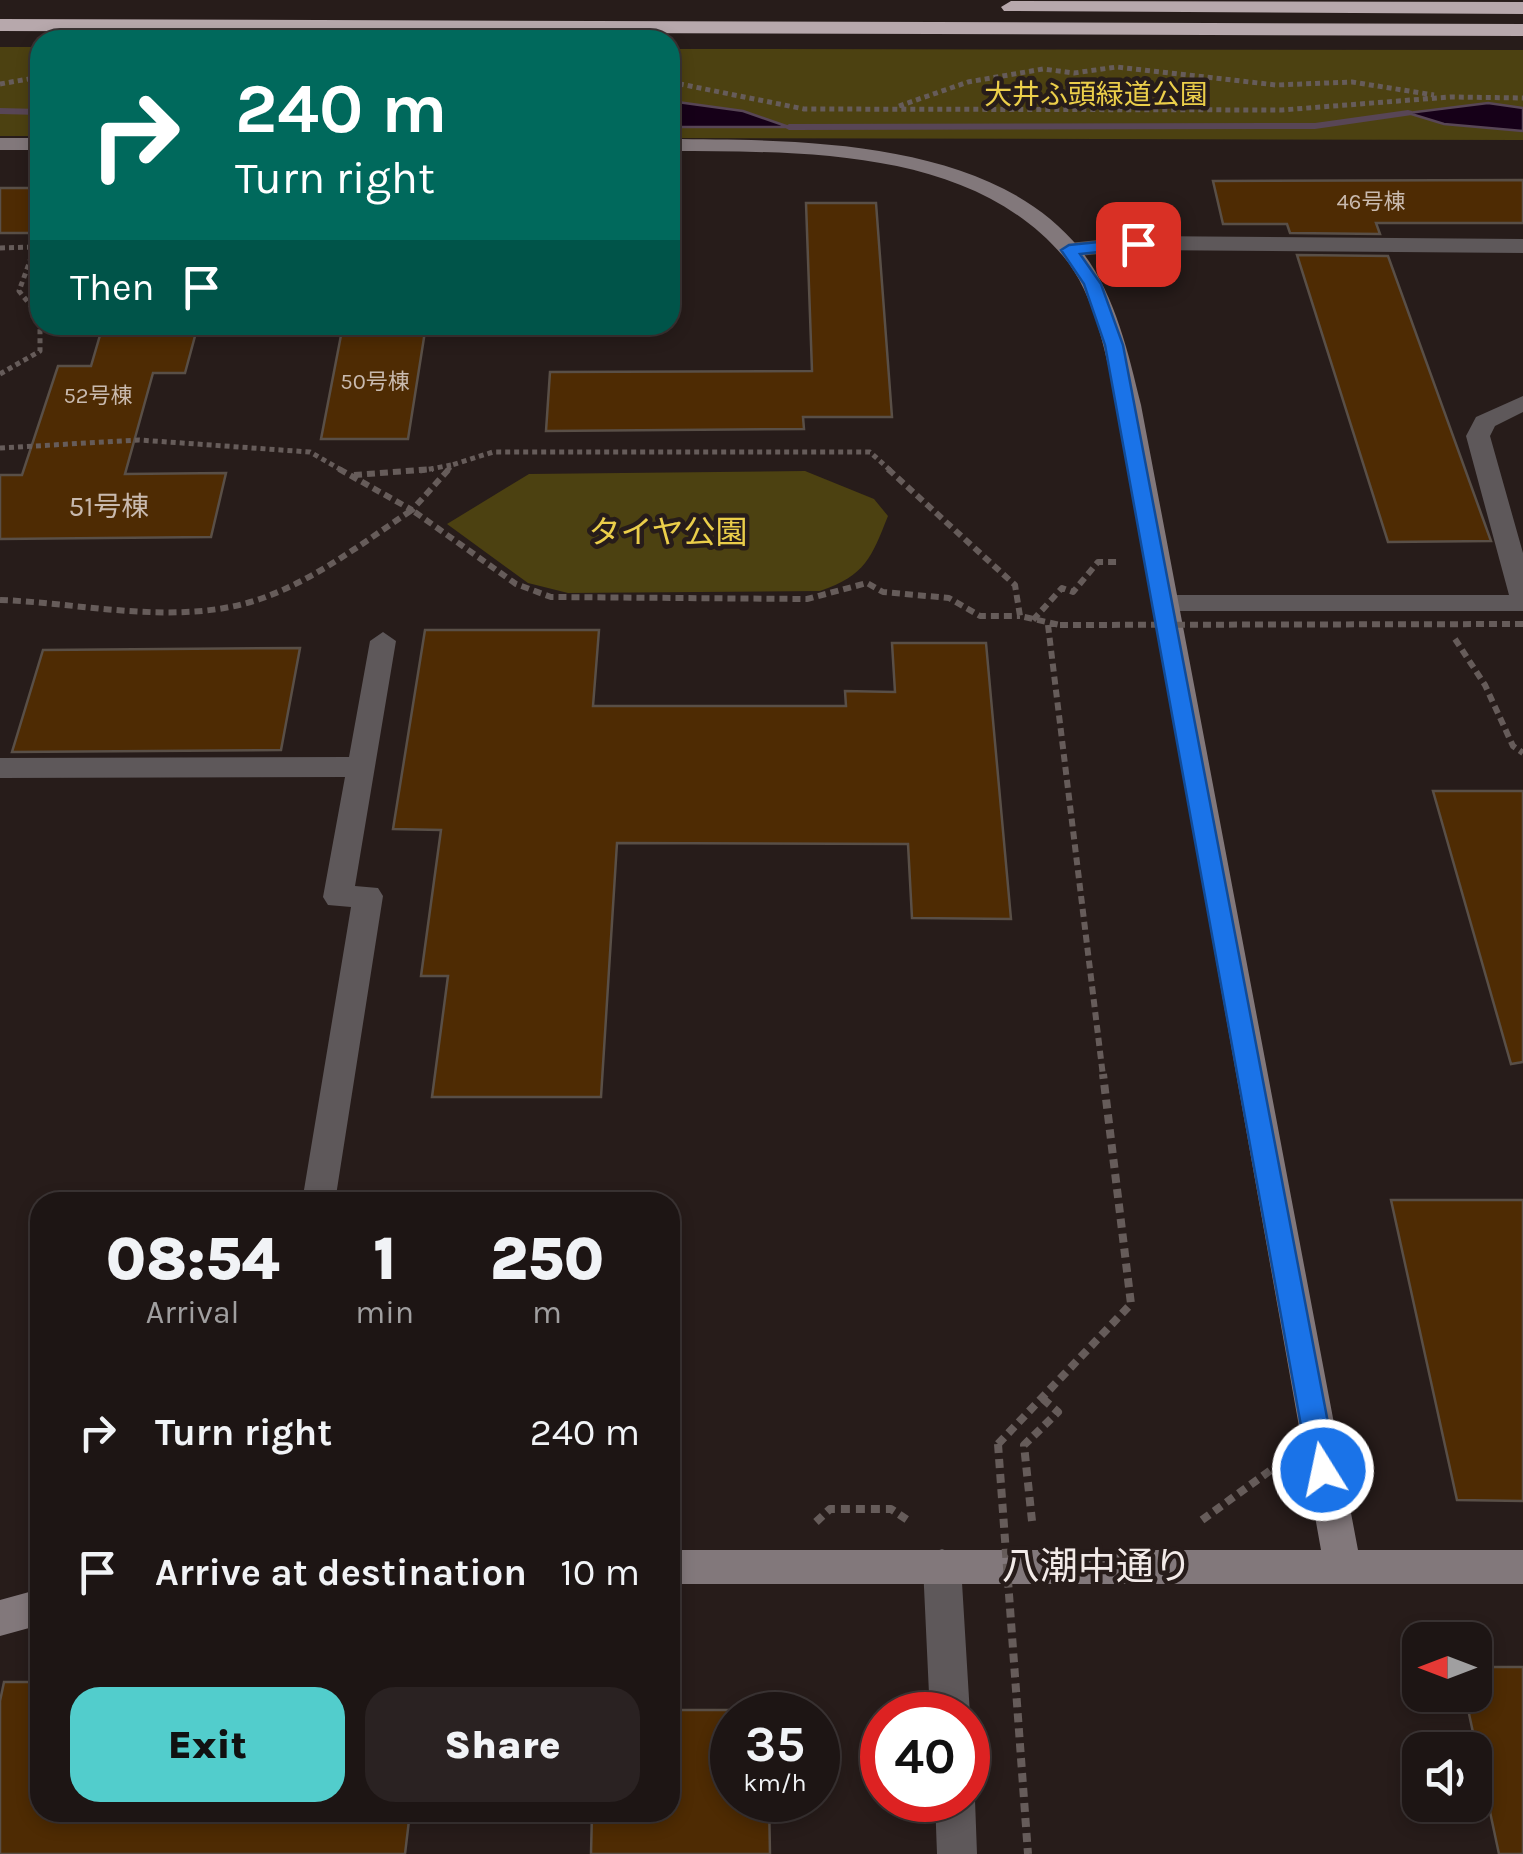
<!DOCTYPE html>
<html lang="en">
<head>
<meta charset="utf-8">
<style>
  body { margin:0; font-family:Karla,"Noto Sans JP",sans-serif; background:#2a2222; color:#f1f3f6; height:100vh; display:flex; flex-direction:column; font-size:38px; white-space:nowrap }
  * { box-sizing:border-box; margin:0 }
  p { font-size:32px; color:#a09fa0 }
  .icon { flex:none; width:55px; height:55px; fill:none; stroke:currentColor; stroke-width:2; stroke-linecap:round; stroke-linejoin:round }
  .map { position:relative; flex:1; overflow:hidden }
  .drawer { position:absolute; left:30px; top:1192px; width:650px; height:630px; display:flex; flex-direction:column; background:#1d1514; border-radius:30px; box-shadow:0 5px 15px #0003,0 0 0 2px #3b3434 }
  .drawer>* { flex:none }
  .banner { position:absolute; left:30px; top:30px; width:650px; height:305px; border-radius:30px; box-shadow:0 5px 15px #0003,0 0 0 2px #3b3434; background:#00695c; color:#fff; overflow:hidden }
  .needle { width:65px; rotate:270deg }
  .controls { position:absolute; left:1402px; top:1622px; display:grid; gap:20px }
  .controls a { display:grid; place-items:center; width:90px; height:90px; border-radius:20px; background:#1d1514; box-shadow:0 5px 15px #0003,0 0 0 2px #3b3434; font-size:50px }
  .speed { position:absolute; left:710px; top:1692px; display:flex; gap:20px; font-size:50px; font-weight:700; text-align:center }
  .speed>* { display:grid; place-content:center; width:130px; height:130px; border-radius:50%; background:#1d1514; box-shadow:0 5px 15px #0003,0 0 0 2px #3b3434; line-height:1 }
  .speed small { font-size:25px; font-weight:400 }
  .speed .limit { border:15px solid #d22; background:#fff; color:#111 }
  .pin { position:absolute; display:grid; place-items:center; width:85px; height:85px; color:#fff; margin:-42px; border-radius:20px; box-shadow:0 5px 15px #0006 }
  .me { position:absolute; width:110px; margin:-55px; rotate:350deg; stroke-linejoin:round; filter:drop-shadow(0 0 8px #0008) }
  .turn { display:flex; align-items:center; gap:35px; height:210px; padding:0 40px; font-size:45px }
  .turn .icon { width:130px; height:130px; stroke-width:2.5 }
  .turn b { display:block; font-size:70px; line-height:85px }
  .then { display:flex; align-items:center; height:95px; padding:0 40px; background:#0003; gap:20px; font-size:38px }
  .eta { display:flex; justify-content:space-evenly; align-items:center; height:170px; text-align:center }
  .eta b { font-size:60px; font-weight:800; line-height:70px }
  .primary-button { display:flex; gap:20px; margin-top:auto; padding:20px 40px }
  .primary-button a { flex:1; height:115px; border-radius:30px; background:#52cdcc; color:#111; font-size:40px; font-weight:800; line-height:115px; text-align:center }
  .primary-button a+a { background:#2a2222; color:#f1f3f6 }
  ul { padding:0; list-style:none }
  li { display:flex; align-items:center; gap:30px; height:140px; padding:0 40px }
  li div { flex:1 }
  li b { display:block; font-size:38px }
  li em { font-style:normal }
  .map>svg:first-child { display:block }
  .green { fill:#4c4111 }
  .water { fill:#160018; stroke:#584656; stroke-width:2.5 }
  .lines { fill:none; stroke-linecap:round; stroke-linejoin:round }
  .stream { fill:#584656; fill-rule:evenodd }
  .building { fill:#4e2b03; stroke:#594f47; stroke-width:2.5 }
  .path-far2 { stroke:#665c5a; stroke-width:5; stroke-dasharray:5 4; stroke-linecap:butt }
  .path-far1 { stroke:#665c5a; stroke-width:6; stroke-dasharray:8 5; stroke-linecap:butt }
  .path { stroke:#665c5a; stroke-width:8; stroke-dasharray:9 6; stroke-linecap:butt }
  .lane { fill:#5e585a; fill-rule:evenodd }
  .street { fill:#5e585a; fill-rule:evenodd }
  .secondary { fill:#82787b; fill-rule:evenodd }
  .highway { fill:#b7a8ac; fill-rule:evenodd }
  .path-bridge-far1 { stroke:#665c5a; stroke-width:6; stroke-dasharray:8 5; stroke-linecap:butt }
  .path-bridge { stroke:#665c5a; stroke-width:8; stroke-dasharray:9 6; stroke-linecap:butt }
  .route { fill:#1a73e8; stroke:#114b97; stroke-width:2.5 }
  .labels { text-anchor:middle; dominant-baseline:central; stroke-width:9; stroke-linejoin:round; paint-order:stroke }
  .far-number-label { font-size:22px; fill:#c9baaf }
  .far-park-label { font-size:28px; fill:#ebce4a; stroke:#271c1a }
  .number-label { font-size:28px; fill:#c9baaf }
  .park-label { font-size:32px; fill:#ebce4a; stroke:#271c1a }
  .near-street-label { font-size:38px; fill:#f2eae8; stroke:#271c1a }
</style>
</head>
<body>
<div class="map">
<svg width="1523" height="1854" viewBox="0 0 1523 1854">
  <rect width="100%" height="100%" fill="#271c1a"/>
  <path class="green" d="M 0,47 L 40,47 L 40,136 L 0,136 Z
    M 670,49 L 1523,50 L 1523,140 L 670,138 Z
    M 805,471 L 874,499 L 888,516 C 871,558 866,575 820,591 L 568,593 L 528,583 L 447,524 L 529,474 Z"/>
  <path class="water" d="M 670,101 L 743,111 L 789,127 L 670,127 Z
    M 1488,103 L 1523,108 L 1523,131 L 1444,124 L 1408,113 Z"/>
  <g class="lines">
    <path class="stream" d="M 0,108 L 40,109 L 40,115 L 0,114 Z
      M 1408,110 L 1412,111 L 1412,115 L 1315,129 L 789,130 L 784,127 L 789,124 L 1315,123 Z"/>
  </g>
  <path class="building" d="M 1523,180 L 1523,223 L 1376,223 L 1380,234 L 1290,233 L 1287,224 L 1223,224 L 1213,181 Z
    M 0,188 L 40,188 L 40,233 L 0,233 Z
    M 806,203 L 876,203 L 892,417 L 803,417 L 804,429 L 546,431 L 550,372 L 812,371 Z
    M 1297,255 L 1388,256 L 1491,541 L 1388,542 Z
    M 103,325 L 198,325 L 185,373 L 153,373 L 125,474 L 226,473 L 211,537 L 0,539 L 0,475 L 22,475 L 58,366 L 91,366 Z
    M 343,325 L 426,325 L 408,439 L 321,439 Z
    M 425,630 L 599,630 L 593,706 L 846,706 L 845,691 L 895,692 L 892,643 L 986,643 L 1011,919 L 912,918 L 908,844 L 617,843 L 601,1097 L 432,1097 L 448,976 L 421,976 L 441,830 L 393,829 Z
    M 300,648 L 281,750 L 12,752 L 43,650 Z
    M 1433,791 L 1523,791 L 1523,1062 L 1511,1064 Z
    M 1391,1200 L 1523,1200 L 1523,1501 L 1457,1500 Z
    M 1475,1667 L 1523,1667 L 1523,1854 L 1499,1854 L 1465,1695 L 1475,1695 Z
    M 4,1682 L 40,1682 L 40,1812 L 410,1812 L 405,1854 L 0,1854 L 0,1701 Z
    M 670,1710 L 732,1710 L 732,1800 L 769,1800 L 770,1854 L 591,1854 L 592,1812 L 670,1812 Z"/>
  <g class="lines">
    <path class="path-far2" d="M 675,80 L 676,57
      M 670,82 L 804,109 L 1282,110 L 1450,97 L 1523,98
      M 0,84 L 40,77
      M 899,106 L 968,82 L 1043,69 L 1074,73 L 1117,67 L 1276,85 L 1352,82 L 1434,95
      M 0,248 L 35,247 L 19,291 L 40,317
      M 0,374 L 40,351 L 40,325
      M 0,448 L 139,440 L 310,452 L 343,471
      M 420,471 L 451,465
      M 447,471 L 452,465 L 493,452 L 870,452 L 891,471"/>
    <path class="path-far1" d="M 339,469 L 412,510 L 449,469
      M 888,469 L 1015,585 L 1020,616 L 1060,625
      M 354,475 L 433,469
      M 0,600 C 84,603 178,627 260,599 C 315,580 364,542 412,510 L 516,584 L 551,597 L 807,599 L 867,583 L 883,592 L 949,598 L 980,616 L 1020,616
      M 1033,620 L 1062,588 L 1073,592 L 1098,562 L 1120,562
      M 1048,625 L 1103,1076
      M 1455,639 L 1485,685 L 1513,746 L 1523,753"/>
    <path class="path" d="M 998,1444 L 1131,1304 L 1103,1074
      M 1202,1520 L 1275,1467
      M 1032,1521 L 1024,1445 L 1058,1412 L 1042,1398
      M 816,1522 L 830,1509 L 891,1509 L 909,1521"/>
    <path class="lane" d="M 383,632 L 396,641 L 355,886 L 378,888 L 383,896 L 335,1202 L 302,1202 L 351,907 L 328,905 L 323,897 L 345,777 L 0,778 L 0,758 L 349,757 L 370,641 Z
      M 942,1549 L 955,1554 L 961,1566 L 970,1715 L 968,1720 L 968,1715 L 930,1715 L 923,1566 L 929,1554 Z
      M 968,1785 L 975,1800 L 977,1854 L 937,1854 L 935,1800 L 968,1800 Z"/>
    <path class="street" d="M 1138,236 L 1523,239 L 1523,253 L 1138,250 L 1069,257 L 1058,250 L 1069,243 Z
      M 1523,396 L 1523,412 L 1495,426 L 1490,436 L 1523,553 L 1523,611 L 1165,611 L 1152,603 L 1165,595 L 1509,595 L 1466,436 L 1476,417 Z"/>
    <path class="secondary" d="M 0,138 L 40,138 L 40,150 L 0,150 Z
      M 670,139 C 800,140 990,138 1080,249 C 1115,293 1128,352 1141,405 L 1358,1550 L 1523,1550 L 1523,1584 L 670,1584 L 670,1550 L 1321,1550 L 1117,405 C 1106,357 1096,295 1063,256 C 970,147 800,152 670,151 Z
      M 40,1589 L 40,1625 L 0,1636 L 0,1600 Z"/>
    <path class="highway" d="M 1011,1 L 1523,2 L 1523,14 L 1004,11 L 1001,7 Z
      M 0,19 L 1523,24 L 1523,36 L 0,31 Z"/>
    <path class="path-bridge-far1" d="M 1060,625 L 1523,624"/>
    <path class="path-bridge" d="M 998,1444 L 1028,1854"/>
  </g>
  <path class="route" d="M 1138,238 L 1146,244 L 1144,247 L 1080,254 L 1101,284 L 1123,345 L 1337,1470 L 1333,1479 L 1323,1482 L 1313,1479 L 1309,1470 L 1105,345 L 1084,284 L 1061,250 L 1069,245 Z"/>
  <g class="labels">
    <g class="far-number-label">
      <text x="1371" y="202">46号棟</text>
      <text x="375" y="382">50号棟</text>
      <text x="98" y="396">52号棟</text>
    </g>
    <g class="far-park-label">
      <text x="1096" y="94">大井ふ頭緑道公園</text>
    </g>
    <g class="number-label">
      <text x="109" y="506">51号棟</text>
    </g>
    <g class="park-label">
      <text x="668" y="532">タイヤ公園</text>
    </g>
    <g class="near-street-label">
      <text x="1097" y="1566">八潮中通り</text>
    </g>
  </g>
</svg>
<div class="controls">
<a><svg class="needle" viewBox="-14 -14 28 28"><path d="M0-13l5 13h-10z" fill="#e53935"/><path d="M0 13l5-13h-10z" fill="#a09fa0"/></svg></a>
<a><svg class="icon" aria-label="sound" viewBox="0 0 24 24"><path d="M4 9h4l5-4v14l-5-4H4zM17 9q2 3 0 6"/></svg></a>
</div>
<div class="speed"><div>35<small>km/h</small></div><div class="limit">40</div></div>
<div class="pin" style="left:1138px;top:244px;background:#d93025"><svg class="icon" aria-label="arrive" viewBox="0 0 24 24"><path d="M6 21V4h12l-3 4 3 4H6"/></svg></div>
<svg class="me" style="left:1323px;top:1470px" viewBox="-20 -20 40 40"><circle r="17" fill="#1a73e8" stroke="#fff" stroke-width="3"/><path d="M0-11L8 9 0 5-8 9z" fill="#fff"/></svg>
<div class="banner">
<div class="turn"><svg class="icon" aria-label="right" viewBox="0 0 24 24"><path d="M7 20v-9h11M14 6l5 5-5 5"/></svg><div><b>240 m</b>Turn right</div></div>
<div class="then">Then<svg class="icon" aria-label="arrive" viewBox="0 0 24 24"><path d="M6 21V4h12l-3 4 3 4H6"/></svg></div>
</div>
<section class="drawer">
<div class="eta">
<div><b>08:54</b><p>Arrival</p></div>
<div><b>1</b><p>min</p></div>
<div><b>250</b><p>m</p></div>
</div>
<ul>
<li><svg class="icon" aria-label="right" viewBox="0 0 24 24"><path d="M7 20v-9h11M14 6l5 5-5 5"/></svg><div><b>Turn right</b></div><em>240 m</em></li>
<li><svg class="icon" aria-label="arrive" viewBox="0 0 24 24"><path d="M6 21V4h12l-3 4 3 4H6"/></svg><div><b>Arrive at destination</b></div><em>10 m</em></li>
</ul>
<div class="primary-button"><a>Exit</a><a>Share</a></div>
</section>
</div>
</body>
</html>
